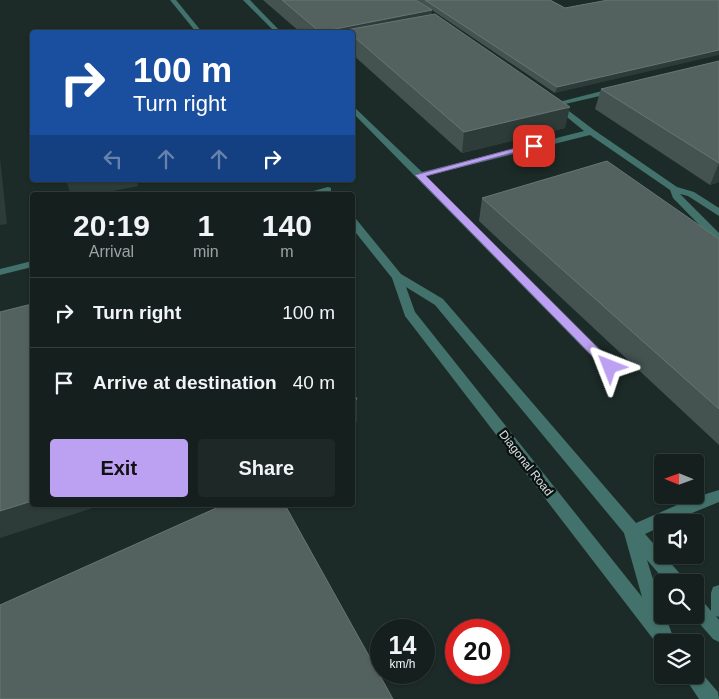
<!DOCTYPE html>
<html lang="en">
<head>
<meta charset="utf-8">
<style>
  body { margin:0; font-family:Helvetica,sans-serif; background:#1e2827; color:#f1f3f6; height:100vh; display:flex; flex-direction:column; font-size:19px; white-space:nowrap }
  * { box-sizing:border-box; margin:0 }
  p { font-size:16px; color:#9da3a4 }
  .icon { flex:none; width:28px; height:28px; fill:none; stroke:currentColor; stroke-width:2; stroke-linecap:round; stroke-linejoin:round }
  .map { position:relative; flex:1; overflow:hidden }
  .side { position:absolute; left:30px; top:192px; width:325px; height:315px; display:flex; flex-direction:column; background:#15201e; border-radius:5px; box-shadow:0 1px 4px #0004,0 0 0 1px #343e3c }
  .side>* { flex:none }
  .banner { position:absolute; left:30px; top:30px; width:325px; height:152px; border-radius:5px; box-shadow:0 1px 4px #0004,0 0 0 1px #343e3c; background:#1a4fa0; color:#fff; overflow:hidden }
  .needle { width:32px; rotate:271deg }
  .fabs { position:absolute; left:654px; top:454px; display:grid; gap:10px }
  .fabs a { display:grid; place-items:center; width:50px; height:50px; border-radius:5px; background:#15201e; box-shadow:0 1px 4px #0004,0 0 0 1px #343e3c; font-size:25px }
  .speed { position:absolute; left:370px; top:619px; display:flex; gap:10px; font-size:25px; font-weight:700; text-align:center }
  .speed>* { display:grid; place-content:center; width:65px; height:65px; border-radius:50%; background:#15201e; box-shadow:0 1px 4px #0004,0 0 0 1px #343e3c; line-height:1 }
  .speed small { font-size:12px; font-weight:400 }
  .speed .limit { border:8px solid #d22; background:#fff; color:#111 }
  .pin { position:absolute; display:grid; place-items:center; width:42px; height:42px; color:#fff; margin:-21px; border-radius:10px; box-shadow:0 2px 8px #0006 }
  .me { position:absolute; width:55px; margin:-28px; rotate:315deg; stroke-linejoin:round; filter:drop-shadow(0 0 4px #0008) }
  .turn { display:flex; align-items:center; gap:18px; height:105px; padding:0 20px; font-size:22px }
  .turn .icon { width:65px; height:65px; stroke-width:2.5 }
  .turn b { display:block; font-size:35px; line-height:42px }
  .lanes { display:flex; align-items:center; height:48px; padding:0 20px; background:#0003; justify-content:center; gap:25px; direction:ltr }
  .lanes .off { opacity:.35 }
  .eta { display:flex; justify-content:space-evenly; align-items:center; height:85px; text-align:center }
  .eta b { font-size:30px; font-weight:800; line-height:35px }
  .cta { display:flex; gap:10px; margin-top:auto; padding:10px 20px }
  .cta a { flex:1; height:58px; border-radius:5px; background:#bca0f2; color:#111; font-size:20px; font-weight:800; line-height:58px; text-align:center }
  .cta a+a { background:#1e2827; color:#f1f3f6 }
  ul { padding:0; list-style:none }
  li { display:flex; align-items:center; gap:15px; height:70px; padding:0 20px; border-top:1px solid #343e3c }
  li div { flex:1 }
  li b { display:block; font-size:19px }
  li em { font-style:normal }
  .map>svg:first-child { display:block }
  .lines { fill:none; stroke-linecap:round; stroke-linejoin:round }
  .minor { fill:#42726b; fill-rule:evenodd }
  .wall { fill:#445350 }
  .shaded-wall { fill:#2d3c39 }
  .building { fill:#54625f; stroke:#687673 }
  .route { fill:#bca0f2; stroke:#7a689d }
  .labels { text-anchor:middle; dominant-baseline:central; stroke-width:5; stroke-linejoin:round; paint-order:stroke }
  .street-label { font-size:12px; fill:#d7e0df; stroke:#0b1211 }
</style>
</head>
<body>
<div class="map">
<svg width="719" height="699" viewBox="0 0 719 699">
  <rect width="100%" height="100%" fill="#1c2b28"/>
  <g class="lines">
    <path class="minor" d="M 170,0 L 176,0 L 202,32 L 196,32 Z
      M 243,0 L 250,0 L 281,32 L 275,32 Z
      M 614,88 L 618,90 L 617,92 L 561,105 L 594,130 L 677,187 L 694,192 L 719,208 L 719,216 L 688,196 L 680,194 L 719,233 L 719,242 L 715,241 L 673,198 L 670,190 L 590,135 L 426,176 L 615,364 L 616,367 L 615,370 L 605,370 L 352,112 L 352,105 L 422,172 L 584,131 L 551,104 Z
      M 328,187 L 331,188 L 331,192 L 320,195 L 304,195 L 306,193 Z
      M 352,218 L 356,219 L 401,274 L 443,299 L 636,523 L 693,498 L 719,490 L 719,502 L 670,522 L 662,522 L 662,526 L 645,534 L 682,576 L 684,582 L 666,582 L 647,560 L 662,608 L 662,615 L 665,615 L 675,642 L 662,642 L 662,649 L 660,648 L 405,316 L 392,278 L 352,228 ZM 406,287 L 435,305 L 624,533 L 642,597 L 415,312 Z
      M 32,261 L 32,267 L 0,275 L 0,269 Z
      M 719,585 L 719,617 L 716,616 L 719,620 L 719,642 L 713,639 L 692,615 L 695,615 L 695,597 L 701,599 L 711,611 L 711,593 L 713,587 Z
      M 695,667 L 698,669 L 718,692 L 719,699 L 699,699 L 683,675 L 695,675 Z"/>
  </g>
  <path class="wall" d="M 263,0 L 416,0 L 432,15 L 565,128 L 462,153 L 352,54 L 352,32 L 300,32 Z
    M 417,0 L 550,0 L 565,8 L 608,0 L 555,93 Z
    M 719,61 L 719,182 L 710,185 L 595,109 L 601,89 Z
    M 482,198 L 719,239 L 719,445 L 479,221 Z"/>
  <path class="shaded-wall" d="M 432,10 L 431,29 L 346,30 L 346,32 L 320,32 Z
    M 719,50 L 719,55 L 555,93 L 557,87 Z
    M 570,107 L 565,128 L 462,153 L 464,132 Z
    M 0,158 L 7,224 L 0,225 Z
    M 719,162 L 719,182 L 710,185 L 719,163 Z
    M 66,180 L 137,180 L 138,186 L 93,195 L 71,195 Z
    M 357,399 L 357,422 L 352,424 L 352,400 Z
    M 32,501 L 32,505 L 102,505 L 0,538 L 0,511 Z"/>
  <path class="building" d="M 282,0 L 416,0 L 432,10 L 320,32 Z
    M 425,0 L 550,0 L 565,8 L 608,0 L 719,0 L 719,50 L 557,87 Z
    M 435,14 L 570,107 L 464,132 L 352,35 L 352,32 L 350,32 L 346,30 Z
    M 148,30 L 150,32 L 131,32 Z
    M 719,61 L 719,163 L 601,89 Z
    M 607,161 L 719,239 L 719,409 L 482,198 Z
    M 32,304 L 32,501 L 0,511 L 0,312 Z
    M 352,391 L 357,399 L 352,400 Z
    M 223,505 L 285,505 L 393,699 L 0,699 L 0,605 Z"/>
  <path class="route" d="M 531,144 L 538,146 L 426,176 L 614,364 L 616,367 L 614,370 L 606,370 L 415,175 Z"/>
  <g class="labels">
    <g class="street-label">
      <text transform="translate(526 463) rotate(52)">Diagonal Road</text>
    </g>
  </g>
</svg>
<div class="fabs">
<a><svg class="needle" viewBox="-14 -14 28 28"><path d="M0-13l5 13h-10z" fill="#e53935"/><path d="M0 13l5-13h-10z" fill="#9da3a4"/></svg></a>
<a><svg class="icon" aria-label="sound" viewBox="0 0 24 24"><path d="M4 9h4l5-4v14l-5-4H4zM17 9q2 3 0 6"/></svg></a>
<a><svg class="icon" aria-label="search" viewBox="0 0 24 24"><circle cx="10" cy="10" r="6"/><path d="M15 15l6 6"/></svg></a>
<a><svg class="icon" aria-label="layers" viewBox="0 0 24 24"><path d="M12 4l9 5-9 5-9-5zM3 14l9 5 9-5"/></svg></a>
</div>
<div class="speed"><div>14<small>km/h</small></div><div class="limit">20</div></div>
<div class="pin" style="left:534px;top:146px;background:#d93025"><svg class="icon" aria-label="arrive" viewBox="0 0 24 24"><path d="M6 21V4h12l-3 4 3 4H6"/></svg></div>
<svg class="me" style="left:610px;top:367px" viewBox="-20 -20 40 40"><path d="M0-17L14 15 0 8-14 15z" fill="#bca0f2" stroke="#fff" stroke-width="4"/></svg>
<div class="banner">
<div class="turn"><svg class="icon" aria-label="right" viewBox="0 0 24 24"><path d="M7 20v-9h11M14 6l5 5-5 5"/></svg><div><b>100 m</b>Turn right</div></div>
<div class="lanes"><svg class="icon off" aria-label="left" viewBox="0 0 24 24"><path d="M17 20v-9H6M10 6l-5 5 5 5"/></svg><svg class="icon off" aria-label="ahead" viewBox="0 0 24 24"><path d="M12 20V5M6 11l6-6 6 6"/></svg><svg class="icon off" aria-label="ahead" viewBox="0 0 24 24"><path d="M12 20V5M6 11l6-6 6 6"/></svg><svg class="icon" aria-label="right" viewBox="0 0 24 24"><path d="M7 20v-9h11M14 6l5 5-5 5"/></svg></div>
</div>
<section class="side">
<div class="eta">
<div><b>20:19</b><p>Arrival</p></div>
<div><b>1</b><p>min</p></div>
<div><b>140</b><p>m</p></div>
</div>
<ul>
<li><svg class="icon" aria-label="right" viewBox="0 0 24 24"><path d="M7 20v-9h11M14 6l5 5-5 5"/></svg><div><b>Turn right</b></div><em>100 m</em></li>
<li><svg class="icon" aria-label="arrive" viewBox="0 0 24 24"><path d="M6 21V4h12l-3 4 3 4H6"/></svg><div><b>Arrive at destination</b></div><em>40 m</em></li>
</ul>
<div class="cta"><a>Exit</a><a>Share</a></div>
</section>
</div>
</body>
</html>
